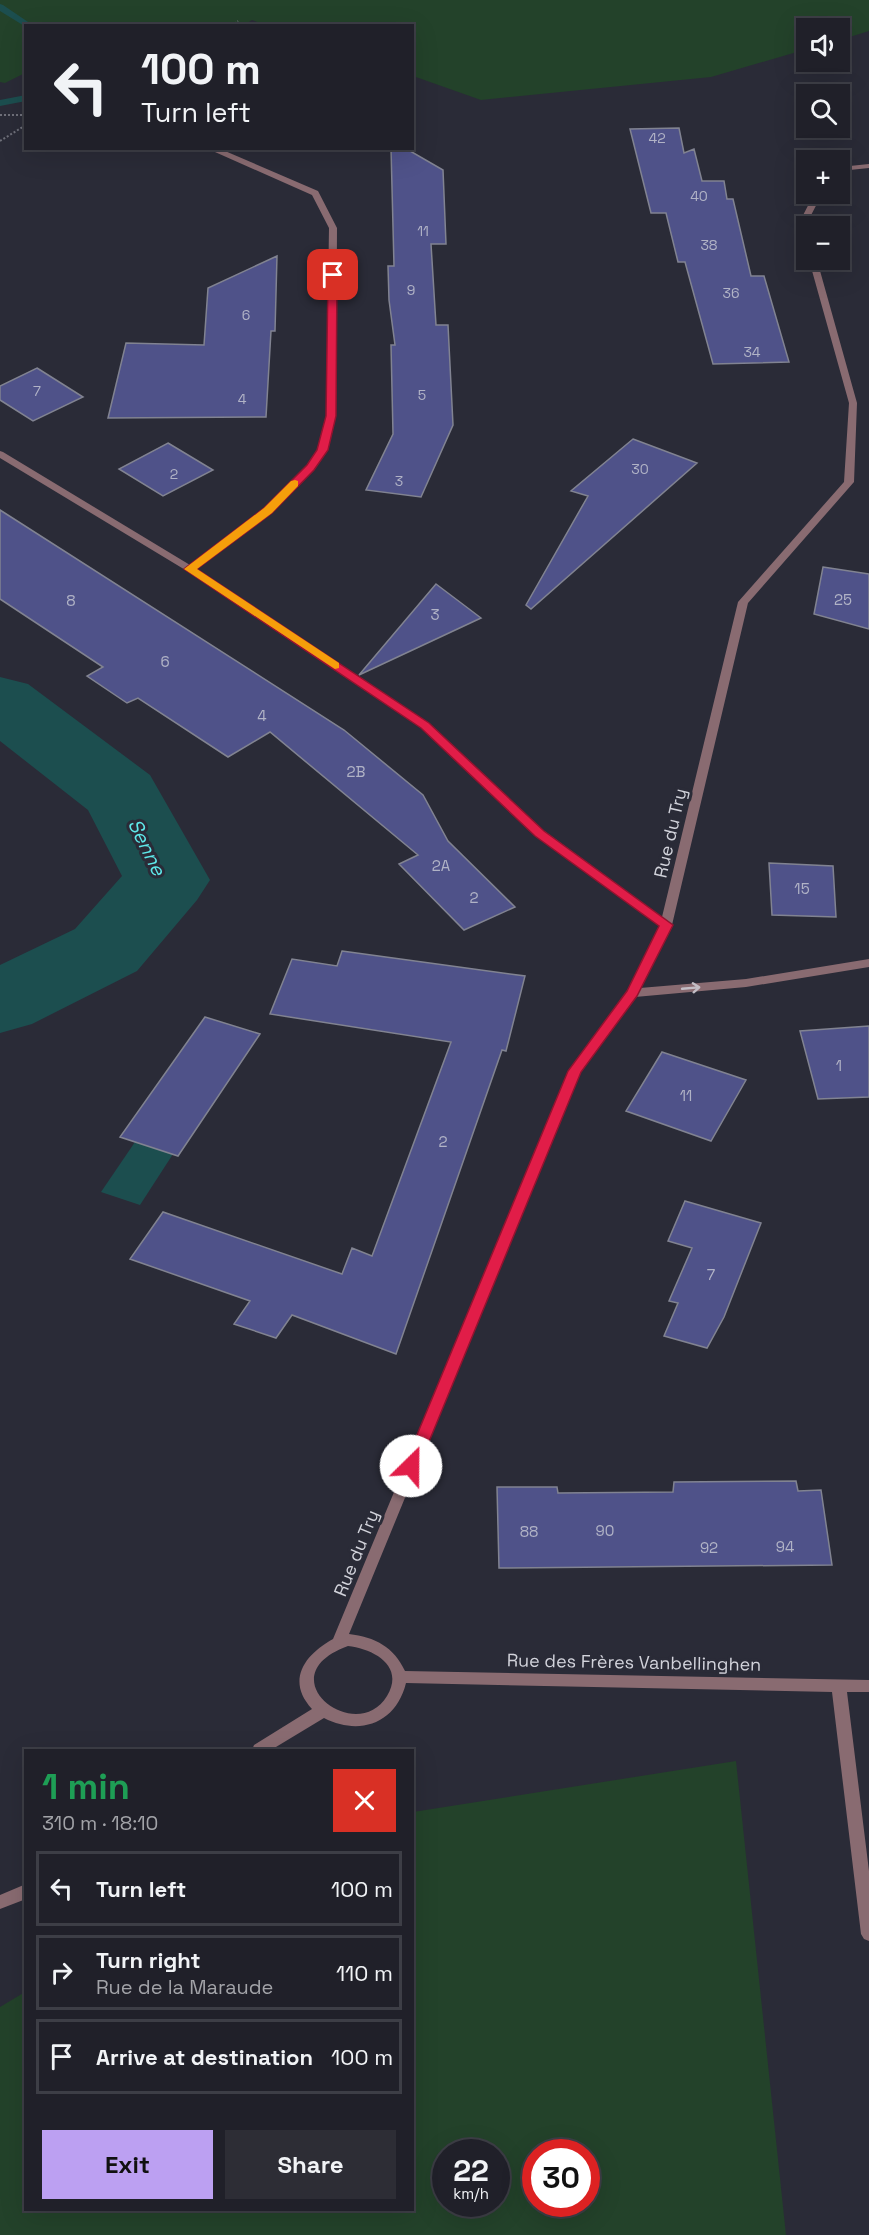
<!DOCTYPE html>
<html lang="en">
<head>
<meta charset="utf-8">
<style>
  body { margin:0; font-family:"Space Grotesk",sans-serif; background:#2d2d35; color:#f1f3f6; height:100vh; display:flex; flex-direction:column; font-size:22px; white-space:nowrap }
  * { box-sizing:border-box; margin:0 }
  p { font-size:20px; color:#a2a3a8 }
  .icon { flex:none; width:33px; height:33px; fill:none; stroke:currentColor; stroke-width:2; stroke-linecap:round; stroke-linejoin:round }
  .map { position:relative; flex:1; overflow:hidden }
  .side { position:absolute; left:24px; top:1749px; width:390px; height:462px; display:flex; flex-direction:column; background:#202029; border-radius:0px; box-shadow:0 6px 24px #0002,0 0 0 2px #3d3e46 }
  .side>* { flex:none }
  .top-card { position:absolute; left:24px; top:24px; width:390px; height:126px; border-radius:0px; box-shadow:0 6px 24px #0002,0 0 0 2px #3d3e46; background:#202029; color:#f1f3f6; overflow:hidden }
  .buttons { position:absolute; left:796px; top:18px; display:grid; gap:12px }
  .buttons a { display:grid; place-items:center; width:54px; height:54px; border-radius:0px; background:#202029; box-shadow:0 6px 24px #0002,0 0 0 2px #3d3e46; font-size:30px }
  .speed { position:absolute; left:432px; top:2139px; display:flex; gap:12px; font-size:30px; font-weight:700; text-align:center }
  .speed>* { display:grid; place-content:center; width:78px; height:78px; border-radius:50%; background:#202029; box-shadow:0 6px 24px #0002,0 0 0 2px #3d3e46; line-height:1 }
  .speed small { font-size:15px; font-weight:400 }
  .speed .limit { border:9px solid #d22; background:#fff; color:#111 }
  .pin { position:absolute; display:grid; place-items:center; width:51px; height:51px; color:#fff; margin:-26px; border-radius:12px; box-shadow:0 3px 9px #0006 }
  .me { position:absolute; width:66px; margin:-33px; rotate:23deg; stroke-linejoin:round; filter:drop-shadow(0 0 4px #0008) }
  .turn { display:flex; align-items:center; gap:21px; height:126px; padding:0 18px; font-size:27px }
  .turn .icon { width:78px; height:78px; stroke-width:2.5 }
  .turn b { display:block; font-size:42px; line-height:51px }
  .round { display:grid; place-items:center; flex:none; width:63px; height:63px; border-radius:0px; background:#2d2d35 }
  .headline { display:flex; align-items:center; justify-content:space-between; height:102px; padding:0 18px }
  h1 { font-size:36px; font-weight:800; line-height:45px; color:#1e9e55 }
  .primary-button { display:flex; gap:12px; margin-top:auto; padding:12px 18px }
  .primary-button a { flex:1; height:69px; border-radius:0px; background:#bca0f2; color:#111; font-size:24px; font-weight:800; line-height:69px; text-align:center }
  .primary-button a+a { background:#2d2d35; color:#f1f3f6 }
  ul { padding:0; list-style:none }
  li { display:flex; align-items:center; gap:18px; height:75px; margin:0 12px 9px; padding:0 6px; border:3px solid #3d3e46; border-radius:0px }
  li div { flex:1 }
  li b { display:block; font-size:22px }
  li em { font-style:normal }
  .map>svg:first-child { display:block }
  .green { fill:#23422a; fill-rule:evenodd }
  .water { fill:#1c4e4f }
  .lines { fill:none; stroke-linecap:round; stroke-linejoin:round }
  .stream { fill:#1c4e4f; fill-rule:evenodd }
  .river { fill:#1c4e4f; fill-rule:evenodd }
  .building { fill:#4f5289; stroke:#818391; stroke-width:1.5 }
  .path { stroke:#6f707a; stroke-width:2; stroke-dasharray:2 2; stroke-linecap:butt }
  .minor { fill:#896b71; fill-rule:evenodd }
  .oneway { stroke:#c3bec6 }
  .route { fill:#e11d48; stroke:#92132f; stroke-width:1.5 }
  .slow { fill:#f59e0b }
  .labels { text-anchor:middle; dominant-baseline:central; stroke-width:6; stroke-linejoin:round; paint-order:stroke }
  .far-number-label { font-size:14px; fill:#b1b3c6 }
  .number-label { font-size:15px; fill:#b1b3c6 }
  .street-label { font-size:18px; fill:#d2d3db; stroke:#2a2b37 }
  .water-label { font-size:20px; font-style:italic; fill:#5ee8e9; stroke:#2a2b37 }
</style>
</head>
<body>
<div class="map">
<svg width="869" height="2235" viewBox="0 0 869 2235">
  <rect width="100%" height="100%" fill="#2a2b37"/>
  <path class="green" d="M 0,0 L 869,0 L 869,31 L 840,40 L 840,28 L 807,28 L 807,49 L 711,77 L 481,100 L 413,76 L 412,26 L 268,26 L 252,20 L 242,26 L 26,26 L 25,73 L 5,83 L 0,82 Z
    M 736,1761 L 786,2235 L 0,2235 L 0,2007 L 25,1992 L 26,2210 L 412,2210 L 413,1812 ZM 446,2152 L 496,2152 L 496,2204 L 446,2204 ZM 536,2152 L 586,2152 L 586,2204 L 536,2204 Z"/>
  <path class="water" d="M 135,1142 L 173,1154 L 140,1205 L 101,1192 Z"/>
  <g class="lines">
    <path class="stream" d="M 0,4 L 3,5 L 34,26 L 26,27 L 0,11 Z
      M 26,95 L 26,101 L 0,106 L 0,100 Z"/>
    <path class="river" d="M 0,677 L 28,684 L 150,775 L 210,880 L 197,900 L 137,971 L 32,1024 L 0,1033 L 0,965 L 75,929 L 122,876 L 88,810 L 0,741 Z"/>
  </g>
  <path class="building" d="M 679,128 L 684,153 L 694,149 L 702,181 L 724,181 L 727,199 L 733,199 L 751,276 L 764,276 L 789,362 L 713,364 L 685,262 L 678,262 L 666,213 L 651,213 L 630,129 Z
    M 391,148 L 405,148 L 443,170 L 446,244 L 431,244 L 436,325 L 448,325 L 453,425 L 421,497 L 366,490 L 393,434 L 391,345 L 395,345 L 389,300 L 388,266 L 394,266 Z
    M 277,256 L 275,331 L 271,331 L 266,417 L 108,418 L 126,343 L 204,345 L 208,288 Z
    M 37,368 L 83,397 L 33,421 L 0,400 L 0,386 Z
    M 633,439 L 697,463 L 531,609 L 526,605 L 588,496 L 571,491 Z
    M 168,443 L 213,470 L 163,496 L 119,469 Z
    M 0,510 L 344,730 L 423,795 L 448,841 L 515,907 L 464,930 L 399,864 L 418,855 L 270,732 L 228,757 L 138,698 L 127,703 L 87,676 L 103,667 L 0,599 Z
    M 823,567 L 869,574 L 869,629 L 814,614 Z
    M 436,584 L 481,618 L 359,675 Z
    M 769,863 L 833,866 L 836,917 L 772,915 Z
    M 342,951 L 525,976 L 506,1051 L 502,1050 L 396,1354 L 292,1315 L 276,1338 L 234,1324 L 250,1301 L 130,1259 L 163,1212 L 342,1274 L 352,1248 L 372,1256 L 451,1042 L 270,1014 L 292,959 L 337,966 Z
    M 205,1017 L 260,1034 L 178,1156 L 120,1137 Z
    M 869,1026 L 869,1097 L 818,1099 L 800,1031 Z
    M 662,1052 L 746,1080 L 711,1141 L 626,1111 Z
    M 685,1201 L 761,1223 L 724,1317 L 707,1348 L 664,1336 L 678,1303 L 669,1301 L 692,1248 L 668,1241 Z
    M 796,1481 L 798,1491 L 821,1490 L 832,1565 L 499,1568 L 497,1487 L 557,1487 L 558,1493 L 673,1492 L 674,1482 Z"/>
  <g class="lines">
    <path class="path" d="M 231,26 L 238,21
      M 0,115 L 26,115
      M 0,141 L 26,125"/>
    <path class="minor" d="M 206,148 L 218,148 L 318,191 L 337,228 L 336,416 L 327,450 L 313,469 L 271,513 L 196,569 L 429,724 L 543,830 L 662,917 L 738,602 L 844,482 L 849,403 L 809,260 L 817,260 L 857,403 L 854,482 L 748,603 L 672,925 L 640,988 L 746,979 L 869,959 L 869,967 L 746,987 L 635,997 L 580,1072 L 349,1634 C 375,1637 394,1647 405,1671 L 869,1680 L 869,1692 L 847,1692 L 869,1871 L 869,1941 L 864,1939 L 861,1934 L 832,1692 L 406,1683 C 396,1724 359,1736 324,1718 L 271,1750 L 252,1750 L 254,1745 L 312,1709 C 286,1681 304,1655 333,1639 L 569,1071 L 627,991 L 660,926 L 535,836 L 421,728 L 187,571 L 0,458 L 0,451 L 3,452 L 190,565 L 265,509 L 307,465 L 317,450 L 326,416 L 329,228 L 312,195 ZM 348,1646 C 374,1649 405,1666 387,1696 C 356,1747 265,1676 348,1646 Z
      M 869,164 L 869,168 L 840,171 L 840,167 Z
      M 814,194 L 822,194 L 807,223 L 807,238 L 803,236 L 799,223 Z
      M 26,1884 L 26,1899 L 0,1909 L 0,1895 Z"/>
  </g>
  <defs><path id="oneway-shaft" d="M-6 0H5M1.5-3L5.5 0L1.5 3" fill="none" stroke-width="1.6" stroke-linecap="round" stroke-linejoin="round" transform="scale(1.5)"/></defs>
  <use class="oneway" href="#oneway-shaft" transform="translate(691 988) rotate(-5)"/>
  <path class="route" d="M 333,272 L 337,275 L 336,416 L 328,450 L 314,470 L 272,513 L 197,569 L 429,723 L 544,831 L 673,925 L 637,996 L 581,1072 L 419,1466 L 417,1471 L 411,1473 L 406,1471 L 404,1466 L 568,1071 L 627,991 L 659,926 L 535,836 L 421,728 L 184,569 L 264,508 L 307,465 L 317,450 L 326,416 L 328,275 Z"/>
  <path class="slow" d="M 295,480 L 298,481 L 298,486 L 272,513 L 197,569 L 339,663 L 339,668 L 335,669 L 184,569 L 264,508 L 291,481 Z"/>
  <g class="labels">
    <g class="far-number-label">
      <text x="657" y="138">42</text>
      <text x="699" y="196">40</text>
      <text x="423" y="231">11</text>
      <text x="709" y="245">38</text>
      <text x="411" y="290">9</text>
      <text x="731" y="293">36</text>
      <text x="246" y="315">6</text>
      <text x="752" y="352">34</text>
      <text x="37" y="391">7</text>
      <text x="422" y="395">5</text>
      <text x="242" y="399">4</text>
      <text x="640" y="469">30</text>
      <text x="174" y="474">2</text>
      <text x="399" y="481">3</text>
    </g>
    <g class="number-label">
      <text x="843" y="599">25</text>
      <text x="71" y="600">8</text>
      <text x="435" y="614">3</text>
      <text x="165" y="661">6</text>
      <text x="262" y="715">4</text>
      <text x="356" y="771">2B</text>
      <text x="441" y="865">2A</text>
      <text x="802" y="888">15</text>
      <text x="474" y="897">2</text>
      <text x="839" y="1065">1</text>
      <text x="686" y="1095">11</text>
      <text x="443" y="1141">2</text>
      <text x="711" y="1274">7</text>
      <text x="605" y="1530">90</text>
      <text x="529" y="1531">88</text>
      <text x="785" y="1546">94</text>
      <text x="709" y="1547">92</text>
    </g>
    <g class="street-label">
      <text transform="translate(670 833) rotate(-77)">Rue du Try</text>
      <text transform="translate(356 1553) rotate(-68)">Rue du Try</text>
      <text transform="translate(634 1662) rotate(1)">Rue des Frères Vanbellinghen</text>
    </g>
    <g class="water-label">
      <text transform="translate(147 847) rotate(64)">Senne</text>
    </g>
  </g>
</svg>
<div class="buttons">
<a><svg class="icon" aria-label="sound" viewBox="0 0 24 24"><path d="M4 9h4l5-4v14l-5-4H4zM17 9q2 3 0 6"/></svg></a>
<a><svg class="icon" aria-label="search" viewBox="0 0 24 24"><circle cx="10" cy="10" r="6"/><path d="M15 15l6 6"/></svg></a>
<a>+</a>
<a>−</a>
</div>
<div class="speed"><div>22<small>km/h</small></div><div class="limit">30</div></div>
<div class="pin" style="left:333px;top:275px;background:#d93025"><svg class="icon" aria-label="arrive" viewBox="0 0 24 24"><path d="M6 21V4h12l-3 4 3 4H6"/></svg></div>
<svg class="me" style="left:411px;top:1466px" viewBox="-20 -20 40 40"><circle r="19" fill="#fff"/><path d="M0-13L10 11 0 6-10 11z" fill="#e11d48"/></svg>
<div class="top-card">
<div class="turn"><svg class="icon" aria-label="left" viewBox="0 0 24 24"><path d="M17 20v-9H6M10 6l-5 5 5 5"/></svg><div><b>100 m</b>Turn left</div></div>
</div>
<section class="side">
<div class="headline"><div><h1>1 min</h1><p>310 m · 18:10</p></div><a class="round" style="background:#d93025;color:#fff"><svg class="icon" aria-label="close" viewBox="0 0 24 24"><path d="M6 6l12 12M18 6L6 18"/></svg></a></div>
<ul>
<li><svg class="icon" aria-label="left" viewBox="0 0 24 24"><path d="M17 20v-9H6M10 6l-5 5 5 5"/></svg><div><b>Turn left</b></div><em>100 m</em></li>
<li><svg class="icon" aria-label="right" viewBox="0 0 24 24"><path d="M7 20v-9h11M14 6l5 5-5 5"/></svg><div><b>Turn right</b><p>Rue de la Maraude</p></div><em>110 m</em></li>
<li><svg class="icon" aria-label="arrive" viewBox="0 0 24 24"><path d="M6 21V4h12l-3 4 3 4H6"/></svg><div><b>Arrive at destination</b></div><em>100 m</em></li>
</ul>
<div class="primary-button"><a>Exit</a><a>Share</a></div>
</section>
</div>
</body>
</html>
